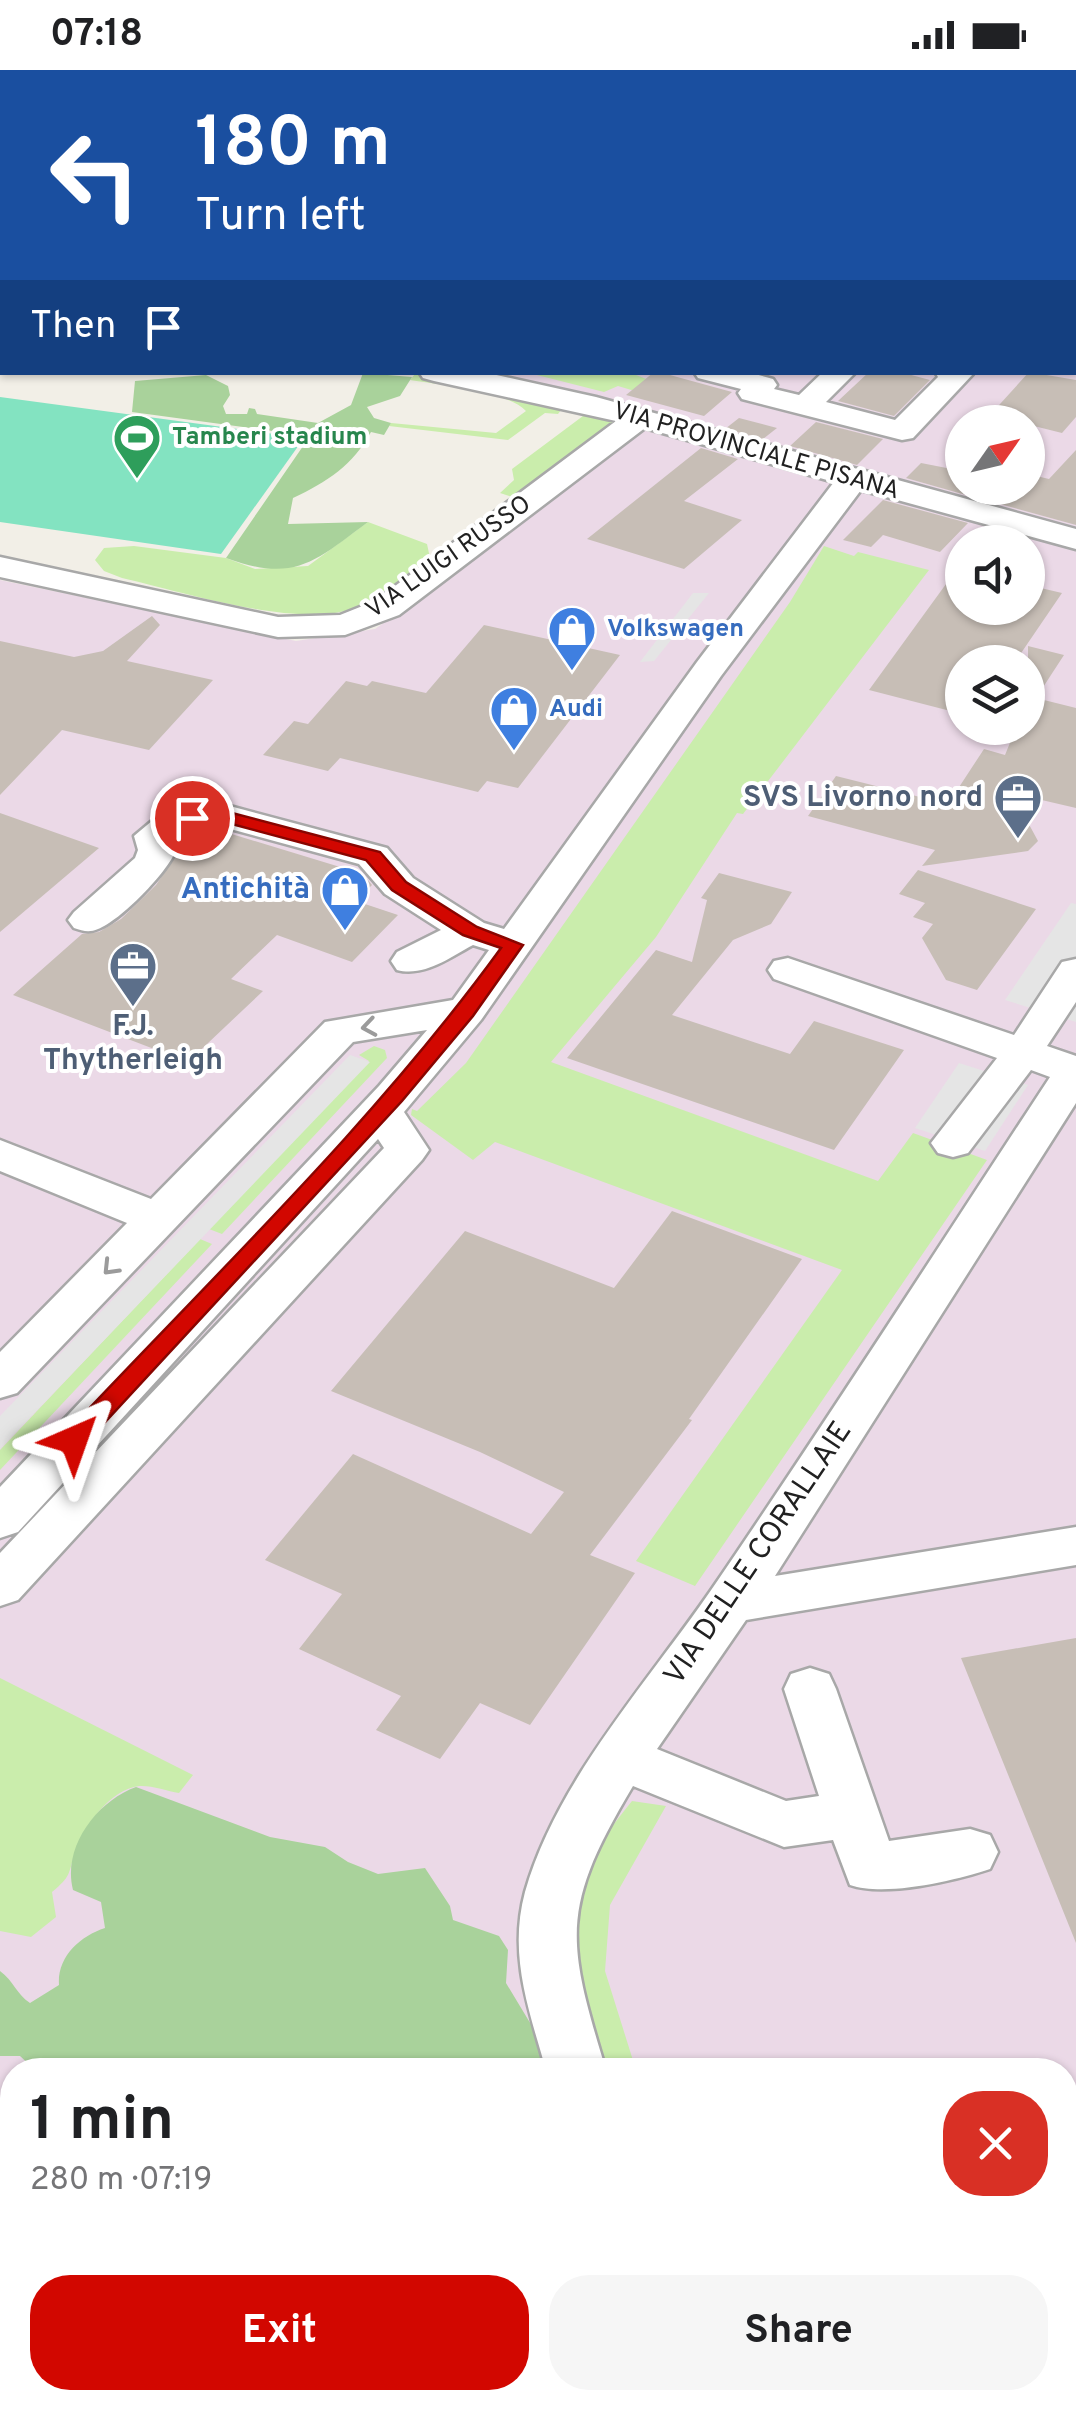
<!DOCTYPE html>
<html lang="en">
<head>
<meta charset="utf-8">
<style>
  body { margin:0; font-family:Overpass,sans-serif; background:#f6f6f6; color:#202124; height:100vh; display:flex; flex-direction:column; font-size:38px; white-space:nowrap }
  * { box-sizing:border-box; margin:0 }
  p { font-size:32px; color:#757577 }
  .icon { flex:none; width:55px; height:55px; fill:none; stroke:currentColor; stroke-width:2; stroke-linecap:round; stroke-linejoin:round }
  .map { position:relative; flex:1; overflow:hidden }
  .panel { position:absolute; left:0px; top:1988px; width:1078px; height:352px; display:flex; flex-direction:column; background:#fff; border-radius:40px 40px 0 0; box-shadow:0 2px 8px #0004 }
  .panel>* { flex:none }
  .banner { position:absolute; left:0px; top:0px; width:1078px; height:305px; box-shadow:0 2px 8px #0004; background:#1a4fa0; color:#fff; overflow:hidden }
  .needle { width:65px; rotate:56deg }
  .controls { position:absolute; left:945px; top:335px; display:grid; gap:20px }
  .controls a { display:grid; place-items:center; width:100px; height:100px; border-radius:50%; background:#fff; box-shadow:0 2px 8px #0004; font-size:50px }
  .pin { position:absolute; display:grid; place-items:center; width:85px; height:85px; color:#fff; margin:-42px; border:5px solid #fff; border-radius:50%; box-shadow:0 2px 10px #0007 }
  .me { position:absolute; width:110px; margin:-55px; rotate:43deg; stroke-linejoin:round; filter:drop-shadow(0 0 8px #0008) }
  .turn { display:flex; align-items:center; gap:35px; height:210px; padding:0 30px; font-size:45px }
  .turn .icon { width:130px; height:130px; stroke-width:2.5 }
  .turn b { display:block; font-size:70px; line-height:85px }
  .then { display:flex; align-items:center; height:95px; padding:0 30px; background:#0003; gap:20px; font-size:38px }
  .round { display:grid; place-items:center; flex:none; width:105px; height:105px; border-radius:40px; background:#f6f6f6 }
  .headline { display:flex; align-items:center; justify-content:space-between; height:170px; padding:0 30px }
  h1 { font-size:60px; font-weight:700; line-height:75px }
  .button { display:flex; gap:20px; margin-top:auto; padding:20px 30px }
  .button a { flex:1; height:115px; border-radius:40px; background:#d20700; color:#fff; font-size:40px; font-weight:700; line-height:115px; text-align:center }
  .button a+a { background:#f6f6f6; color:#202124 }
  .status { display:flex; justify-content:space-between; align-items:center; height:70px; padding:0 50px; background:#fff; direction:ltr }
  .status svg { height:28px; fill:currentColor }
  .map>svg:first-child { display:block }
  .industrial { fill:#ebd9e7; fill-rule:evenodd }
  .grass { fill:#caedac }
  .forest { fill:#a9d29b }
  .pitch { fill:#83e3c1 }
  .parking { fill:#e5e5e5 }
  .lines { fill:none; stroke-linecap:round; stroke-linejoin:round }
  .river { fill:#a7d1e1; fill-rule:evenodd }
  .building { fill:#c7beb6 }
  .minor-casing { stroke:#a8a8a8; stroke-width:5 }
  .major-casing { stroke:#9e6f00; stroke-width:5 }
  .minor { fill:#fff; fill-rule:evenodd }
  .major { fill:#ffd99f; fill-rule:evenodd }
  .oneway { stroke:#9b9b9b }
  .route { fill:#d20700; stroke:#880500; stroke-width:2.5 }
  .labels { text-anchor:middle; dominant-baseline:central; stroke-width:8; stroke-linejoin:round; paint-order:stroke }
  .far-leisure-label { font-size:25px; font-weight:bold; fill:#27864d; stroke:#fff; text-anchor:start }
  .far-street-label { font-size:25px; fill:#212121; stroke:#fff }
  .far-shop-label { font-size:25px; font-weight:bold; fill:#366cbe; stroke:#fff; text-anchor:start }
  .service-label { font-size:30px; font-weight:bold; fill:#4e5e75; stroke:#fff; text-anchor:end }
  .shop-label { font-size:30px; font-weight:bold; fill:#366cbe; stroke:#fff; text-anchor:end }
  .street-label { font-size:30px; fill:#212121; stroke:#fff }
</style>
</head>
<body>
<div class="status"><b>07:18</b><svg viewBox="0 0 49 12"><path d="M0 12V9h3v3zM5 12V6h3v6zM10 12V3h3v9zM15 12V0h3v12zM26 1h20v11H26zM47 4h2v5h-2z"/></svg></div>
<div class="map">
<svg width="1076" height="2339" viewBox="0 0 1076 2339">
  <rect width="100%" height="100%" fill="#f2efe7"/>
  <path class="industrial" d="M 1076,247 L 1076,2339 L 0,2339 L 0,510 L 296,571 L 375,559 L 462,498 L 659,345 L 494,303 L 1075,302 ZM 962,352 L 1028,352 L 1028,418 L 962,418 ZM 962,472 L 1028,472 L 1028,538 L 962,538 ZM 962,592 L 1028,592 L 1028,658 L 962,658 ZM 12,2000 L 1065,2000 L 1065,2328 L 12,2328 Z"/>
  <path class="grass" d="M 529,303 L 638,303 L 636,305 L 670,318 L 658,328 L 618,316 L 604,322 Z
    M 415,304 L 478,314 L 564,336 L 558,344 L 545,343 L 508,370 L 389,356 L 391,353 L 496,363 L 526,341 C 505,320 440,315 410,310 Z
    M 587,343 L 610,349 L 613,354 L 512,427 L 500,423 L 514,410 L 512,399 Z
    M 368,452 L 427,474 L 430,488 C 407,504 384,524 359,536 C 306,562 180,521 122,508 L 104,501 L 95,490 L 104,478 L 134,476 L 226,488 L 255,499 L 308,496 Z
    M 824,476 L 854,486 L 858,482 L 929,500 L 743,744 L 737,743 L 656,867 L 551,992 L 878,1111 L 913,1063 L 987,1090 L 695,1516 L 636,1491 L 842,1200 L 495,1072 L 473,1090 L 411,1045 L 412,1039 L 417,1041 L 466,993 L 790,532 Z
    M 374,976 L 385,980 L 387,988 L 222,1164 L 209,1159 L 369,991 L 359,985 Z
    M 200,1169 L 212,1174 L 0,1400 L 0,1380 Z
    M 0,1608 L 193,1705 L 179,1723 C 167,1721 151,1715 139,1716 C 111,1719 83,1757 75,1782 C 68,1805 71,1806 52,1822 L 56,1847 L 31,1867 L 0,1861 Z
    M 632,1731 L 666,1736 L 610,1835 L 605,1901 L 636,2000 L 602,2000 C 586,1940 561,1871 582,1809 C 592,1780 613,1755 632,1731 Z
    M 1076,2146 L 1076,2339 L 705,2339 L 702,2328 L 1065,2328 L 1065,2149 Z"/>
  <path class="forest" d="M 363,303 L 412,307 L 400,326 L 367,337 L 374,348 L 391,353 L 384,365 L 371,362 C 353,395 327,412 293,428 L 288,454 L 368,452 C 314,492 295,513 226,488 L 310,366 L 132,342 L 135,311 L 206,305 L 228,316 L 230,325 L 223,336 L 226,344 L 247,344 L 249,338 L 255,339 L 257,344 L 318,353 L 351,335 Z
    M 136,1717 L 270,1767 L 325,1777 L 348,1792 L 378,1804 L 425,1798 L 450,1836 L 453,1850 L 499,1866 L 508,1880 L 506,1913 L 541,1971 L 541,2000 L 35,2000 L 20,1986 L 0,1986 L 0,1901 C 14,1911 16,1924 30,1933 L 59,1915 C 57,1887 80,1866 105,1858 L 101,1832 L 73,1820 C 62,1777 97,1731 136,1717 Z
    M 253,2328 L 487,2328 L 472,2339 L 248,2339 Z"/>
  <path class="pitch" d="M 0,327 L 304,368 L 221,484 L 0,452 Z"/>
  <path class="parking" d="M 693,523 L 709,523 L 654,591 L 640,592 Z
    M 1071,833 L 1076,834 L 1076,952 L 1005,930 Z
    M 350,985 L 370,992 L 0,1379 L 0,1346 Z
    M 959,993 L 1028,1015 L 985,1081 L 915,1058 Z"/>
  <g class="lines">
    <path class="river" d="M 728,0 L 774,0 L 775,2 L 730,2 Z
      M 1075,33 L 1076,33 L 1076,51 L 1075,51 Z"/>
  </g>
  <path class="building" d="M 654,302 L 659,302 L 732,322 L 704,346 L 626,325 Z
    M 869,302 L 900,302 L 930,310 L 894,346 L 838,331 Z
    M 1029,302 L 1076,310 L 1076,347 L 1062,363 L 990,345 Z
    M 739,348 L 777,358 L 763,369 L 725,359 Z
    M 816,352 L 883,369 L 857,395 L 790,376 Z
    M 701,378 L 738,389 L 684,431 L 742,450 L 684,499 L 587,469 Z
    M 1076,380 L 1076,455 L 1000,434 L 1015,418 L 1028,418 L 1028,404 L 1049,409 Z
    M 921,393 L 962,401 L 962,418 L 998,418 L 987,431 L 906,408 Z
    M 883,430 L 968,453 L 940,482 L 883,465 L 871,477 L 843,470 Z
    M 962,492 L 962,538 L 1028,538 L 1028,515 L 1062,523 L 1015,592 L 962,592 L 962,644 L 869,620 Z
    M 152,546 L 160,555 L 127,591 L 213,610 L 149,680 L 62,660 L 0,725 L 0,571 L 74,587 L 103,581 Z
    M 484,555 L 620,585 L 518,718 L 487,711 L 478,722 L 340,688 L 328,701 L 263,685 L 294,651 L 308,654 L 346,611 L 367,616 L 372,611 L 426,623 Z
    M 1028,576 L 1064,585 L 1036,628 L 1076,638 L 1076,738 L 1012,723 L 1038,771 L 1028,781 L 922,796 L 935,780 L 808,746 L 836,706 L 948,734 L 984,679 L 1005,685 L 1016,658 L 1028,658 Z
    M 0,743 L 99,778 L 0,862 Z
    M 212,758 L 363,804 L 372,815 L 356,831 L 398,845 L 352,892 L 277,865 L 231,909 L 263,921 L 188,992 L 13,925 L 82,864 L 99,862 L 121,849 L 156,815 L 180,779 L 200,761 Z
    M 918,800 L 1036,839 L 977,920 L 946,910 L 922,868 L 933,854 L 913,847 L 925,833 L 899,824 Z
    M 719,803 L 792,822 L 771,854 L 733,870 L 672,945 L 790,984 L 814,951 L 904,980 L 834,1080 L 567,988 L 656,880 L 692,892 L 707,830 L 701,828 Z
    M 672,1141 L 802,1189 L 689,1349 L 692,1350 L 590,1485 L 635,1503 L 530,1655 L 480,1633 L 440,1689 L 376,1660 L 401,1626 L 299,1579 L 342,1524 L 265,1490 L 353,1384 L 531,1464 L 564,1422 L 480,1382 L 331,1321 L 465,1161 L 614,1218 Z
    M 1076,1568 L 1076,1873 L 961,1588 Z"/>
  <g class="lines">
    <g class="minor-casing">
      <path id="minor" d="M 556,0 L 596,0 L 597,2 L 557,2 Z
        M 1075,71 L 1076,71 L 1076,87 L 1075,87 Z
        M 0,77 L 2,78 L 2,94 L 0,93 Z
        M 1075,127 L 1076,127 L 1076,143 L 1075,143 Z
        M 1075,186 L 1076,186 L 1076,203 L 1075,203 Z
        M 0,241 L 2,241 L 2,259 L 0,259 Z
        M 419,302 L 483,302 L 596,327 L 1076,459 L 1076,479 L 861,420 L 721,606 L 481,950 L 404,1042 L 429,1080 L 422,1090 L 18,1530 L 0,1536 L 0,1483 L 384,1078 L 378,1069 L 18,1462 L 0,1468 L 0,1417 L 379,1016 L 427,960 L 353,972 L 17,1323 L 0,1328 L 0,1282 L 127,1153 L 0,1101 L 0,1070 L 151,1129 L 325,952 L 453,930 L 489,880 L 473,875 C 449,888 424,907 397,900 L 391,891 L 397,882 L 441,860 L 385,824 L 359,794 L 212,754 L 185,761 L 173,770 L 176,780 C 168,802 120,851 98,859 C 89,863 83,861 74,858 L 68,850 L 74,842 L 135,788 L 138,780 L 134,766 L 159,745 L 213,732 L 226,735 L 387,778 L 413,808 L 484,853 L 504,859 L 697,592 L 834,412 L 645,358 L 399,545 L 345,565 L 278,567 L 0,507 L 0,487 L 278,547 L 340,545 L 375,531 L 616,351 L 434,311 L 423,308 Z
        M 694,302 L 748,302 L 773,309 L 777,315 L 774,319 L 799,325 L 823,302 L 856,302 L 826,332 L 895,350 L 938,307 L 935,302 L 973,304 L 913,368 L 902,370 L 742,329 L 738,323 L 741,319 L 698,308 Z
        M 788,888 L 1014,965 L 1062,892 L 1076,889 L 1076,932 L 1047,976 L 1076,986 L 1076,1033 L 775,1506 L 1076,1457 L 1076,1495 L 746,1550 L 657,1679 L 786,1731 L 819,1726 L 784,1619 L 791,1604 L 810,1598 L 829,1604 L 836,1619 L 889,1771 L 970,1759 L 990,1765 L 998,1782 L 990,1799 C 954,1811 885,1827 850,1815 L 833,1770 L 784,1777 L 633,1716 C 560,1838 566,1869 606,2000 L 546,2000 C 529,1940 508,1885 525,1822 C 557,1709 651,1609 716,1513 C 830,1346 939,1176 1050,1007 L 1031,1000 L 968,1083 L 953,1087 L 938,1083 L 931,1073 L 997,988 L 774,909 L 768,900 L 774,891 Z
        M 635,2328 L 699,2328 L 703,2339 L 637,2339 Z"/>
    </g>
    <g class="major-casing">
      <path id="major" d="M 0,100 L 2,101 L 2,121 L 0,120 Z
        M 1075,231 L 1076,231 L 1076,253 L 1075,253 Z"/>
    </g>
    <use href="#minor" class="minor"/>
    <use href="#major" class="major"/>
  </g>
  <defs><path id="oneway-chevron" d="M-2-3.5L2.5 0L-2 3.5" fill="none" stroke-width="1.6" stroke-linecap="round" stroke-linejoin="round" transform="scale(2.5)"/></defs>
  <g class="oneway">
    <use href="#oneway-chevron" transform="translate(369 957) rotate(171)"/>
    <use href="#oneway-chevron" transform="translate(110 1198) rotate(134)"/>
  </g>
  <path class="route" d="M 213,738 L 380,782 L 406,812 L 477,857 L 523,875 L 473,946 L 402,1031 L 83,1376 L 66,1376 L 62,1370 L 66,1363 C 214,1205 374,1053 501,878 L 463,865 L 392,820 L 366,790 L 213,749 L 192,754 L 183,748 Z"/>
  <defs>
    <g id="stadium-pin" transform="scale(2.5)"><path d="M0 17L-7.5 6A9.5 9.5 0 1 1 7.5 6Z" fill="#2e9e5b" stroke="#fff"/><path d="M0-5a6.5 5 0 1 0 0 10a6.5 5 0 1 0 0-10ZM-3.5-1.8h7v3.6h-7Z" fill="#fff"/></g>
    <g id="shop-pin" transform="scale(2.5)"><path d="M0 17L-7.5 6A9.5 9.5 0 1 1 7.5 6Z" fill="#3f7fe0" stroke="#fff"/><path d="M-5-2.5h2.3a2.7 3.5 0 0 1 5.4 0H5L5.5 6h-11ZM-1.5-2.5h3a1.5 2.3 0 0 0-3 0Z" fill="#fff"/></g>
    <g id="office-pin" transform="scale(2.5)"><path d="M0 17L-7.5 6A9.5 9.5 0 1 1 7.5 6Z" fill="#5c6f8a" stroke="#fff"/><path d="M-6-3h4V-5.5h4V-3h4V5H-6ZM-1-4.5V-3h2v-1.5ZM-6 0V1H6V0Z" fill="#fff"/></g>
  </defs>
  <g fill-rule="evenodd">
    <use href="#stadium-pin" x="137" y="368"/>
    <use href="#shop-pin" x="572" y="560"/>
    <use href="#shop-pin" x="514" y="640"/>
    <use href="#office-pin" x="1018" y="728"/>
    <use href="#shop-pin" x="345" y="820"/>
    <use href="#office-pin" x="133" y="896"/>
  </g>
  <g class="labels">
    <g class="far-leisure-label">
      <text x="172" y="368">Tamberi stadium</text>
    </g>
    <g class="far-street-label">
      <text transform="translate(756 382) rotate(16)">VIA PROVINCIALE PISANA</text>
      <text transform="translate(449 488) rotate(-35)">VIA LUIGI RUSSO</text>
    </g>
    <g class="far-shop-label">
      <text x="607" y="560">Volkswagen</text>
      <text x="549" y="640">Audi</text>
    </g>
    <g class="service-label">
      <text x="983" y="728">SVS Livorno nord</text>
      <text x="133" y="957" text-anchor="middle">F.J.<tspan x="133" dy="34">Thytherleigh</tspan></text>
    </g>
    <g class="shop-label">
      <text x="310" y="820">Antichità</text>
    </g>
    <g class="street-label">
      <text transform="translate(759 1484) rotate(-56)">VIA DELLE CORALLAIE</text>
    </g>
  </g>
</svg>
<div class="controls">
<a><svg class="needle" viewBox="-14 -14 28 28"><path d="M0-13l5 13h-10z" fill="#e53935"/><path d="M0 13l5-13h-10z" fill="#757577"/></svg></a>
<a><svg class="icon" aria-label="sound" viewBox="0 0 24 24"><path d="M4 9h4l5-4v14l-5-4H4zM17 9q2 3 0 6"/></svg></a>
<a><svg class="icon" aria-label="layers" viewBox="0 0 24 24"><path d="M12 4l9 5-9 5-9-5zM3 14l9 5 9-5"/></svg></a>
</div>
<div class="pin" style="left:192px;top:748px;background:#d93025"><svg class="icon" aria-label="arrive" viewBox="0 0 24 24"><path d="M6 21V4h12l-3 4 3 4H6"/></svg></div>
<svg class="me" style="left:74px;top:1370px" viewBox="-20 -20 40 40"><path d="M0-17L14 15 0 8-14 15z" fill="#d20700" stroke="#fff" stroke-width="4"/></svg>
<div class="banner">
<div class="turn"><svg class="icon" aria-label="left" viewBox="0 0 24 24"><path d="M17 20v-9H6M10 6l-5 5 5 5"/></svg><div><b>180 m</b>Turn left</div></div>
<div class="then">Then<svg class="icon" aria-label="arrive" viewBox="0 0 24 24"><path d="M6 21V4h12l-3 4 3 4H6"/></svg></div>
</div>
<section class="panel">
<div class="headline"><div><h1>1 min</h1><p>280 m · 07:19</p></div><a class="round" style="background:#d93025;color:#fff"><svg class="icon" aria-label="close" viewBox="0 0 24 24"><path d="M6 6l12 12M18 6L6 18"/></svg></a></div>
<div class="button"><a>Exit</a><a>Share</a></div>
</section>
</div>
</body>
</html>
